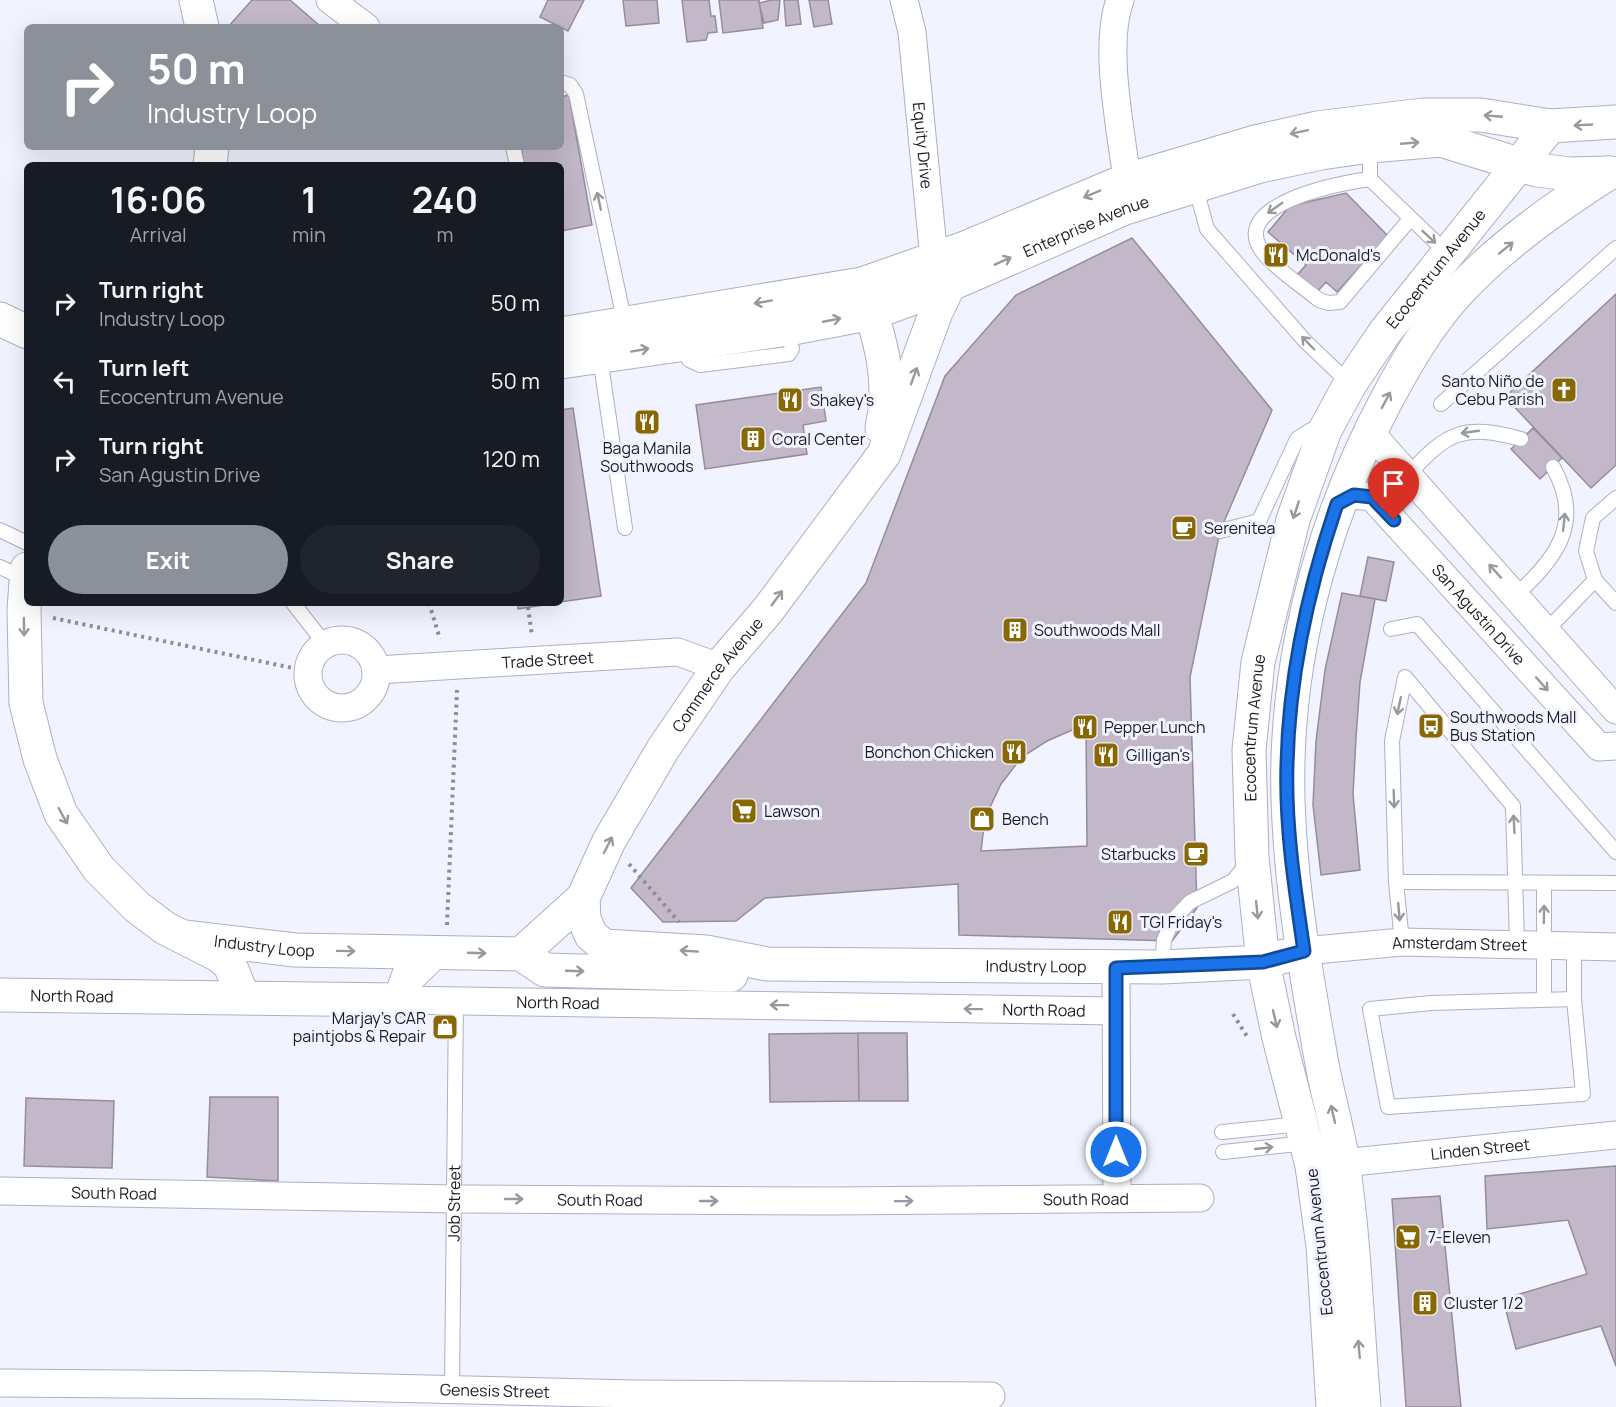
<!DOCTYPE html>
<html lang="en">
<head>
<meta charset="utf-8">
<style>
  body { margin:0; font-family:Manrope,sans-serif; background:#20242c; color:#f1f3f6; height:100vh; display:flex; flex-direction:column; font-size:22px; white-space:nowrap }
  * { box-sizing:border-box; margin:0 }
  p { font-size:20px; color:#9ea1a6 }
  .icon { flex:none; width:33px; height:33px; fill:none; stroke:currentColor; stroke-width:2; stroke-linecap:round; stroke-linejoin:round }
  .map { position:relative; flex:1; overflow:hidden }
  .details { position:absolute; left:24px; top:162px; width:540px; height:444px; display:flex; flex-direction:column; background:#171b24; border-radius:9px; box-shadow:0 6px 24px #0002 }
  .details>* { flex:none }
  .top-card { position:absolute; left:24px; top:24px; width:540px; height:126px; border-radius:9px; box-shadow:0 6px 24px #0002; background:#8c9099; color:#fff; overflow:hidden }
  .pin { position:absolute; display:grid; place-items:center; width:51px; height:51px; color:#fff; margin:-62px -26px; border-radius:50% 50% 50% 0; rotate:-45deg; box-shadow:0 0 6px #0007 }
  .pin .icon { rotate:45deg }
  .me { position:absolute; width:66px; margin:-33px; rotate:0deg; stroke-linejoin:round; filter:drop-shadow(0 0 4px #0008) }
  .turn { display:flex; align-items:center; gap:21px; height:126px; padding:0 24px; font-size:27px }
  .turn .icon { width:78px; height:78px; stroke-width:2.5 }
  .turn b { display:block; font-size:42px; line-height:51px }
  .eta { display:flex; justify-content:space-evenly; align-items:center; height:102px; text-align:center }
  .eta b { font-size:36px; font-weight:700; line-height:42px }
  .cta { display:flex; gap:12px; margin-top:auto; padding:12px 24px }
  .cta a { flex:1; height:69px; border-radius:36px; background:#8c9099; color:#fff; font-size:24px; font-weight:700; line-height:69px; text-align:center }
  .cta a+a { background:#20242c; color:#f1f3f6 }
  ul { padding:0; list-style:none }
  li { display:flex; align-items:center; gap:18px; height:78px; padding:0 24px }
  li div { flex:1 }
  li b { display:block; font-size:22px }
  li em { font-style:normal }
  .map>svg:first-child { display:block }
  .building { fill:#c3b8c9; stroke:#968c9c; stroke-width:1.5; fill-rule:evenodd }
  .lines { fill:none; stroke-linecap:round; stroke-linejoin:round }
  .lane-casing { stroke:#adb0c2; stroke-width:16 }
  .street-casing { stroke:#adb0c2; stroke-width:29 }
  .secondary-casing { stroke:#adb0c2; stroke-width:35 }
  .path { stroke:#8c8d97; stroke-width:4; stroke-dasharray:3 4.5; stroke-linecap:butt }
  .lane { stroke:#fff; stroke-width:14 }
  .street { stroke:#fff; stroke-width:27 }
  .secondary { stroke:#fff; stroke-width:33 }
  .oneway { stroke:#98999c }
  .route-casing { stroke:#114b97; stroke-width:15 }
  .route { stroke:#1a73e8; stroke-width:10 }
  .labels { text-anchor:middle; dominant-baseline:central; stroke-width:6; stroke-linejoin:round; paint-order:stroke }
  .street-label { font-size:16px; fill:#1b1c23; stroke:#f1f3ff }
  .poi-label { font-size:16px; fill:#1b1c23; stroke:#f1f3ff; text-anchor:start }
</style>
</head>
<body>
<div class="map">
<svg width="1616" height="1407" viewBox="0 0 1616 1407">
  <rect width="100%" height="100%" fill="#f1f3ff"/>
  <path class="building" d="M 252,0 L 290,0 L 321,27 L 228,27 Z
    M 548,0 L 584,0 L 568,31 L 540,17 Z
    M 623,0 L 657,0 L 659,23 L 626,26 Z
    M 682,0 L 709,0 L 711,16 L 715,16 L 717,32 L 708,33 L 706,40 L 687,42 Z
    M 719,0 L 759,0 L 763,28 L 723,33 Z
    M 772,0 L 780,0 L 778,20 L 764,23 L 759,3 Z
    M 784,0 L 798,0 L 801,24 L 786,26 Z
    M 809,0 L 828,0 L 832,24 L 814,27 Z
    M 569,95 L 592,225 L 561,231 L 561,165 L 524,165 L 521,147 L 561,147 L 561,97 Z
    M 1346,193 L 1388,236 L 1337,292 L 1326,282 L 1317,292 L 1297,275 L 1306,265 L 1268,232 L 1290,206 Z
    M 1132,238 L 1272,410 L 1220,531 L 1190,677 L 1197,908 L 1172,941 L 959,935 L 958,884 L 765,898 L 736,921 L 663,922 L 631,888 L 866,583 L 945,376 L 1016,295 ZM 1086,724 L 1087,846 L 981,851 L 985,818 L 1001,784 L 1022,757 L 1047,741 Z
    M 1616,294 L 1616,465 L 1591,488 L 1505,397 Z
    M 821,387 L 826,421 L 803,425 L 807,454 L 705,469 L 696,405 Z
    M 573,408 L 601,596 L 561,602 L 561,410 Z
    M 1533,428 L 1562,458 L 1540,479 L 1511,449 Z
    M 1368,557 L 1394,562 L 1386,601 L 1360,596 Z
    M 1342,593 L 1375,599 L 1360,682 L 1356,738 L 1353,794 L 1360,870 L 1321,875 L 1313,805 L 1316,741 L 1325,670 Z
    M 518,603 L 557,603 L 518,609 Z
    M 858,1033 L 907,1033 L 908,1101 L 859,1101 Z
    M 858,1033 L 859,1101 L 770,1102 L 769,1034 Z
    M 210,1097 L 278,1097 L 278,1181 L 207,1177 Z
    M 26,1098 L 114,1101 L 112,1168 L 24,1166 Z
    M 1616,1166 L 1616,1366 L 1601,1326 L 1516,1349 L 1503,1299 L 1587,1274 L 1568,1220 L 1487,1229 L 1485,1176 Z
    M 1440,1196 L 1461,1407 L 1406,1407 L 1392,1199 Z"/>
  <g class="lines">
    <g class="lane-casing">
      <g id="lane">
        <path d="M 561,82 L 570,85 L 576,94 L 625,324"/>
        <path d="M 1370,146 L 1370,179 L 1448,254"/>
        <path d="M 513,147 L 517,165"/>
        <path d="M 1370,179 C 1342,183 1222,204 1265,255 C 1280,272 1302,286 1319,300 L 1328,303 L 1340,302 L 1410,219"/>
        <path d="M 1195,185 L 1207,229 L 1305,341 L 1350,384"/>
        <path d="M 685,344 L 689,360 L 700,365 L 789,354 L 792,349 L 788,329"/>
        <path d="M 600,357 L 625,528"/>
        <path d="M 1441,404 L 1616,248"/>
        <path d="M 1409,474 C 1448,431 1464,424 1521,439"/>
        <path d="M 1616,498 L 1593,518 L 1586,551 L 1595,580 L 1616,603"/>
        <path d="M 0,530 L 27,543"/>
        <path d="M 1220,531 L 1259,521 L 1297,439 L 1311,430 L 1322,430"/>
        <path d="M 0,567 L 25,579"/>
        <path d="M 1516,595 C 1557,558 1584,522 1553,467"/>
        <path d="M 293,603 L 325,644"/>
        <path d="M 1391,629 L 1417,624 L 1616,852"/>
        <path d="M 1546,631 L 1595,580"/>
        <path d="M 1396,882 L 1616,883"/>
        <path d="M 1402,942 L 1396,882 L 1392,741 L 1405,677 L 1513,806 L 1517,945"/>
        <path d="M 1574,946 L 1574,999"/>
        <path d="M 1162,967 L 1164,940 L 1173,920 L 1190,902 L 1233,881 L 1249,861"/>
        <path d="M 1544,999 L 1544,883"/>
        <path d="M 1574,999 L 1583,1094 L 1388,1107 L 1370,1009 L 1431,1003 Z"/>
        <path d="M 1222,1132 L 1301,1124"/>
        <path d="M 1223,1152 L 1306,1143"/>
        <path id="s1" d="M 452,1389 L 456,999"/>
      </g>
    </g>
    <g class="street-casing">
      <g id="street">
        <path d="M 330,0 L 366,27"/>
        <path id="s2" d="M 904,0 L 912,32 L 934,259"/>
        <path d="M 1120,0 C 1103,46 1121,130 1127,180"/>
        <path d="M 1369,431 L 1616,710"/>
        <path id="s3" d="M 1337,504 L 1354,495 L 1372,497 L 1599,747 L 1616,746"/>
        <circle cx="342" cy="674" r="34"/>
        <path id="s4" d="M 376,670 L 678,652 L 719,667"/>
        <path id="s5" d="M 1304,951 L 1402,942 L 1616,947"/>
        <path d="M 1116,968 L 1117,1198"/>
        <path id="s6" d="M 400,1000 L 1116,1011"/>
        <path id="s7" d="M 1343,1163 L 1616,1135"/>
        <path id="s8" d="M 0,1191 L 456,1199 L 831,1201 L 1200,1198"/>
        <path id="s9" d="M 0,1383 L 262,1385 L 634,1394 L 991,1396"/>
      </g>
    </g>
    <g class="secondary-casing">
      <g id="secondary">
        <path d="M 196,0 L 202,27"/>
        <path d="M 210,165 L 212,147"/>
        <path d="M 865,294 C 880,338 893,381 882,428"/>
        <path d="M 0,319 L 27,332"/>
        <path d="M 561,334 L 862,284 L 965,248 L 1127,180 L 1255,142 L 1317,128 L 1423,115 L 1481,115 L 1550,126 L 1616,122"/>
        <path id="s10" d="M 561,362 L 788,329 L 872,313 L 949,285 L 1125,208 L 1260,166 L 1321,153 L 1370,146 L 1441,140 L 1537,170 L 1570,174 L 1611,173"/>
        <path d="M 27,569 L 24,610 L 26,703 L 40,759 L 61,814 L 99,869 L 137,907 L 165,928 L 220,956 L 230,965 L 243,997"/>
        <path id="s11" d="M 583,898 L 584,919 L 591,935 L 604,946 L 706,952 L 767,964 L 1162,967 L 1263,962 L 1285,956"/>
        <path id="s12" d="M 184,937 L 295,950 L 521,954 L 545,970 L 731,975"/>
        <path id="s13" d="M 521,954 L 583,898 L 609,841 L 663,749 L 719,667 L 768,610 L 884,454 L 936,312 L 949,285"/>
        <path id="s14" d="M 0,995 L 400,1000 L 408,977 L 433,953"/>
        <path id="s15" d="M 1333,1407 L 1323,1246 L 1312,1166 L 1279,1038 L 1263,962 L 1252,857 L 1249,750 L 1258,662 L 1293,520 L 1325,430 L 1350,384 L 1385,332 L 1550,126"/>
        <path d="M 1364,1407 C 1357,1326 1355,1244 1343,1163 C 1338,1130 1328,1097 1322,1064 C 1308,984 1293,903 1289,822 C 1280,675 1319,526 1388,397 C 1408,360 1430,322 1459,291 C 1502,245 1556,207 1609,173"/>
      </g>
    </g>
    <path class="path" d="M 429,603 L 440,639
      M 528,607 L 532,636
      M 53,618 L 307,671
      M 629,864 L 679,922
      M 447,925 L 457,690
      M 1233,1014 L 1248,1038"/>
    <use href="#lane" class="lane"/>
    <use href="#street" class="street"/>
    <use href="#secondary" class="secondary"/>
  </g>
  <defs><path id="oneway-shaft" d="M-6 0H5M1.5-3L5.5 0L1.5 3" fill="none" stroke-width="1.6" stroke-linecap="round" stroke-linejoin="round" transform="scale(1.5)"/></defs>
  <g class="oneway">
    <use href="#oneway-shaft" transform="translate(1493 116) rotate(-175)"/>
    <use href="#oneway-shaft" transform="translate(1583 125) rotate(177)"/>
    <use href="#oneway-shaft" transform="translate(1299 132) rotate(168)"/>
    <use href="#oneway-shaft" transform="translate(1410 143) rotate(-5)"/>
    <use href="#oneway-shaft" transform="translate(1092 194) rotate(157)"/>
    <use href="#oneway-shaft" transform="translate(599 201) rotate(-102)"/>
    <use href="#oneway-shaft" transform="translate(1275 208) rotate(145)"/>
    <use href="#oneway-shaft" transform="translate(1429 237) rotate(43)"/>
    <use href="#oneway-shaft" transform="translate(1506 248) rotate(-39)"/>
    <use href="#oneway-shaft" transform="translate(1003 261) rotate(-24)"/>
    <use href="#oneway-shaft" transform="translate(763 302) rotate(170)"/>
    <use href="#oneway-shaft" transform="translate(832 320) rotate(-11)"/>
    <use href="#oneway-shaft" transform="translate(1308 343) rotate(-134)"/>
    <use href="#oneway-shaft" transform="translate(640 350) rotate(-10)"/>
    <use href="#oneway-shaft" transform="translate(914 376) rotate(-70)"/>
    <use href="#oneway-shaft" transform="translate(1386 400) rotate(-62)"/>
    <use href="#oneway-shaft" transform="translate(1470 432) rotate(172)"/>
    <use href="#oneway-shaft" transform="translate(1296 510) rotate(108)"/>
    <use href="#oneway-shaft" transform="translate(1564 522) rotate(-84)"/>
    <use href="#oneway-shaft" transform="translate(1495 571) rotate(-132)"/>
    <use href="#oneway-shaft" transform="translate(777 598) rotate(-53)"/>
    <use href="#oneway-shaft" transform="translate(24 627) rotate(89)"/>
    <use href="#oneway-shaft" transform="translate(1542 684) rotate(48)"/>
    <use href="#oneway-shaft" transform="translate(1399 706) rotate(102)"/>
    <use href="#oneway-shaft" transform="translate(1394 799) rotate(88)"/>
    <use href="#oneway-shaft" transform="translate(63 816) rotate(61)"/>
    <use href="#oneway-shaft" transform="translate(1514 824) rotate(-93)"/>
    <use href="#oneway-shaft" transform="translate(608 845) rotate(-63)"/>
    <use href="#oneway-shaft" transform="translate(1257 910) rotate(84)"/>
    <use href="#oneway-shaft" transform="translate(1399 912) rotate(85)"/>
    <use href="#oneway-shaft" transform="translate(1544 914) rotate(-89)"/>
    <use href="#oneway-shaft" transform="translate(346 951) rotate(1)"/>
    <use href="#oneway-shaft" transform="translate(689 951) rotate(-176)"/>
    <use href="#oneway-shaft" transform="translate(477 953) rotate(2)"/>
    <use href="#oneway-shaft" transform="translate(575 971) rotate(2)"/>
    <use href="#oneway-shaft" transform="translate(779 1005) rotate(-179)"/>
    <use href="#oneway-shaft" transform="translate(973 1009) rotate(-179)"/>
    <use href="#oneway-shaft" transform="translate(1275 1019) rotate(77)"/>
    <use href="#oneway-shaft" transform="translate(1333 1114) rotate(-103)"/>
    <use href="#oneway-shaft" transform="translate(1264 1148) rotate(-6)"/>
    <use href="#oneway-shaft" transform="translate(514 1199)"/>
    <use href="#oneway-shaft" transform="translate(709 1201)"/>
    <use href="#oneway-shaft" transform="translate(904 1201) rotate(-1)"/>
    <use href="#oneway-shaft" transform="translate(1359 1349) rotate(-95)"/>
  </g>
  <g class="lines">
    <g class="route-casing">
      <path id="route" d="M 1116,1152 L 1116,968 L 1263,962 L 1304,951 C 1295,889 1285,827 1287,764 C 1289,677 1309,586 1337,504 L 1354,495 L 1372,497 L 1394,520"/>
    </g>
    <use href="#route" class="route"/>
  </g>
  <defs>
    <g id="restaurant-square" transform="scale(1.35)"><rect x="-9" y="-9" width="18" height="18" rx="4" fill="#876804" stroke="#f1f3ff"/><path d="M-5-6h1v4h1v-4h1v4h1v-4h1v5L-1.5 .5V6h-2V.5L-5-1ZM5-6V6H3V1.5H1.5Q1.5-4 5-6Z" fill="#fff"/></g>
    <g id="church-square" transform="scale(1.35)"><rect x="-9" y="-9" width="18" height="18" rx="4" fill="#876804" stroke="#f1f3ff"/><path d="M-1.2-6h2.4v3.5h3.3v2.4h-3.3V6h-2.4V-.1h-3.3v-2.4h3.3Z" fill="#fff"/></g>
    <g id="building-square" transform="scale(1.35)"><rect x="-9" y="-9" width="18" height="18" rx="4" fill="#876804" stroke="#f1f3ff"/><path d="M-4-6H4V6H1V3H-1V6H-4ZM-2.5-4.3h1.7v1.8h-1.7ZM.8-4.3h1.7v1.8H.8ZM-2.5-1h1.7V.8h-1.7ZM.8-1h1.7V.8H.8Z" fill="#fff"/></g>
    <g id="cafe-square" transform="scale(1.35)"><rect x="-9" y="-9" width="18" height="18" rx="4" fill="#876804" stroke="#f1f3ff"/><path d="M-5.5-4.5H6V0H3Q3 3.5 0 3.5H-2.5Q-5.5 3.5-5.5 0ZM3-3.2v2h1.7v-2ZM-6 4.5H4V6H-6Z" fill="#fff"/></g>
    <g id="bus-square" transform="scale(1.35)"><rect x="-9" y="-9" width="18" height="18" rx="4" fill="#876804" stroke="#f1f3ff"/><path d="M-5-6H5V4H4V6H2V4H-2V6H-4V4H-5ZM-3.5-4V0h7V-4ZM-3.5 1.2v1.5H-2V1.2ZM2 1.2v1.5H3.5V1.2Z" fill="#fff"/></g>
    <g id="supermarket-square" transform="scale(1.35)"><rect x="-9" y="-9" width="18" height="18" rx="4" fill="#876804" stroke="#f1f3ff"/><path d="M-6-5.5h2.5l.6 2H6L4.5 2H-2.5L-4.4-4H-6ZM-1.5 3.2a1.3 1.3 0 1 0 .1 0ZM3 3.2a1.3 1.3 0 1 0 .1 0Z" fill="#fff"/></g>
    <g id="shop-square" transform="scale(1.35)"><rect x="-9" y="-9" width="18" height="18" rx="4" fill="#876804" stroke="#f1f3ff"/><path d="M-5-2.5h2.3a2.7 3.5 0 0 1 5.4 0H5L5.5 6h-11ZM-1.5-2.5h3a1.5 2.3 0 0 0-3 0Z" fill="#fff"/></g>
  </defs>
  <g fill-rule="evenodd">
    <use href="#restaurant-square" x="1276" y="255"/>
    <use href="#church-square" x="1564" y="390"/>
    <use href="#restaurant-square" x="790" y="400"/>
    <use href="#restaurant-square" x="647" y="422"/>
    <use href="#building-square" x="753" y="439"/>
    <use href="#cafe-square" x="1184" y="528"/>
    <use href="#building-square" x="1015" y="630"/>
    <use href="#bus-square" x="1431" y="726"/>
    <use href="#restaurant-square" x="1085" y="727"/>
    <use href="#restaurant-square" x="1014" y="752"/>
    <use href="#restaurant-square" x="1106" y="755"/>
    <use href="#supermarket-square" x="744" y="811"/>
    <use href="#shop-square" x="982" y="819"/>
    <use href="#cafe-square" x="1196" y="854"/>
    <use href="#restaurant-square" x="1120" y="922"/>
    <use href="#shop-square" x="445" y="1027"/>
    <use href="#supermarket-square" x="1408" y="1237"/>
    <use href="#building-square" x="1425" y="1303"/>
  </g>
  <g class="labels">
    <g class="street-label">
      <text stroke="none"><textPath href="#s2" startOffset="147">Equity Drive</textPath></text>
      <text stroke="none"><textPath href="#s10" startOffset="546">Enterprise Avenue</textPath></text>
      <text stroke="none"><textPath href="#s15" startOffset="1191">Ecocentrum Avenue</textPath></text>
      <text stroke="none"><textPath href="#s3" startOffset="196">San Agustin Drive</textPath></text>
      <text stroke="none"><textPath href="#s4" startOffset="172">Trade Street</textPath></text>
      <text stroke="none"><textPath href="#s13" startOffset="345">Commerce Avenue</textPath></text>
      <text stroke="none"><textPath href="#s15" startOffset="687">Ecocentrum Avenue</textPath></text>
      <text stroke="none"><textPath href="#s5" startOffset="156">Amsterdam Street</textPath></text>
      <text stroke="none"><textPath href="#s12" startOffset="81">Industry Loop</textPath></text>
      <text stroke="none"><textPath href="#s11" startOffset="489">Industry Loop</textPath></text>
      <text stroke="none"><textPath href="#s14" startOffset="72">North Road</textPath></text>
      <text stroke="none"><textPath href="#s6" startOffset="158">North Road</textPath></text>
      <text stroke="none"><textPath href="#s6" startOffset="644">North Road</textPath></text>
      <text stroke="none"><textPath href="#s7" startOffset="138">Linden Street</textPath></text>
      <text stroke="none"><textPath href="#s8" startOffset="114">South Road</textPath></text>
      <text stroke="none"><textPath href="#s8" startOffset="1086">South Road</textPath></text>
      <text stroke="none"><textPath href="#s8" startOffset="600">South Road</textPath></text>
      <text stroke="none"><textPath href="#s1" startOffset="186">Job Street</textPath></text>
      <text transform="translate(1319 1242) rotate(-96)">Ecocentrum Avenue</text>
      <text stroke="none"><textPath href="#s9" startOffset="495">Genesis Street</textPath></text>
    </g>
    <g class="poi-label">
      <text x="1296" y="255">McDonald's</text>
      <text x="1544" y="381" text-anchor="end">Santo Niño de<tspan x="1544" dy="18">Cebu Parish</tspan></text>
      <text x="810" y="400">Shakey's</text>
      <text x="772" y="439">Coral Center</text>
      <text x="647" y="448" text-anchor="middle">Baga Manila<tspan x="647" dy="18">Southwoods</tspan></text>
      <text x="1204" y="528">Serenitea</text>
      <text x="1034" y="630">Southwoods Mall</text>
      <text x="1450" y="717">Southwoods Mall<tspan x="1450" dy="18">Bus Station</tspan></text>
      <text x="1104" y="727">Pepper Lunch</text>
      <text x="994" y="752" text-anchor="end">Bonchon Chicken</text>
      <text x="1126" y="755">Gilligan's</text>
      <text x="764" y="811">Lawson</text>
      <text x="1002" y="819">Bench</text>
      <text x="1176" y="854" text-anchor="end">Starbucks</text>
      <text x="1140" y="922">TGI Friday's</text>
      <text x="426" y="1018" text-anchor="end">Marjay's CAR<tspan x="426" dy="18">paintjobs &amp; Repair</tspan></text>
      <text x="1428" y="1237">7-Eleven</text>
      <text x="1444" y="1303">Cluster 1/2</text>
    </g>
  </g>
</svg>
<div class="pin" style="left:1394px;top:520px;background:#d93025"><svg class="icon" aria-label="arrive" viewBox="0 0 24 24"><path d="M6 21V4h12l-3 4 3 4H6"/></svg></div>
<svg class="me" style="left:1116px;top:1152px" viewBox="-20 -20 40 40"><circle r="17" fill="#1a73e8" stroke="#fff" stroke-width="3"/><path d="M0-11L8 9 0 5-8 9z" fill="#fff"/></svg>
<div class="top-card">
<div class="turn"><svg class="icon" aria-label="right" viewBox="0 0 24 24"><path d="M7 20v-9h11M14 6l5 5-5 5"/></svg><div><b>50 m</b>Industry Loop</div></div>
</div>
<section class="details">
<div class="eta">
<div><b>16:06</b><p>Arrival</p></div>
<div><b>1</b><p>min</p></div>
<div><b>240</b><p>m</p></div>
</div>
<ul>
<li><svg class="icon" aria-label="right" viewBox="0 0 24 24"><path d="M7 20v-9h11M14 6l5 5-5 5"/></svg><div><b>Turn right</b><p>Industry Loop</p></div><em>50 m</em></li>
<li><svg class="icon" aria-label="left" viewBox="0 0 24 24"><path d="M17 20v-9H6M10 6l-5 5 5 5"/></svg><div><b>Turn left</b><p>Ecocentrum Avenue</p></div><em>50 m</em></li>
<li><svg class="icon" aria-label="right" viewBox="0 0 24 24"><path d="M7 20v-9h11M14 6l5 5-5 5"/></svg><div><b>Turn right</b><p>San Agustin Drive</p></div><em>120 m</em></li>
</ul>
<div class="cta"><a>Exit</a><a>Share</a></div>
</section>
</div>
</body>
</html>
